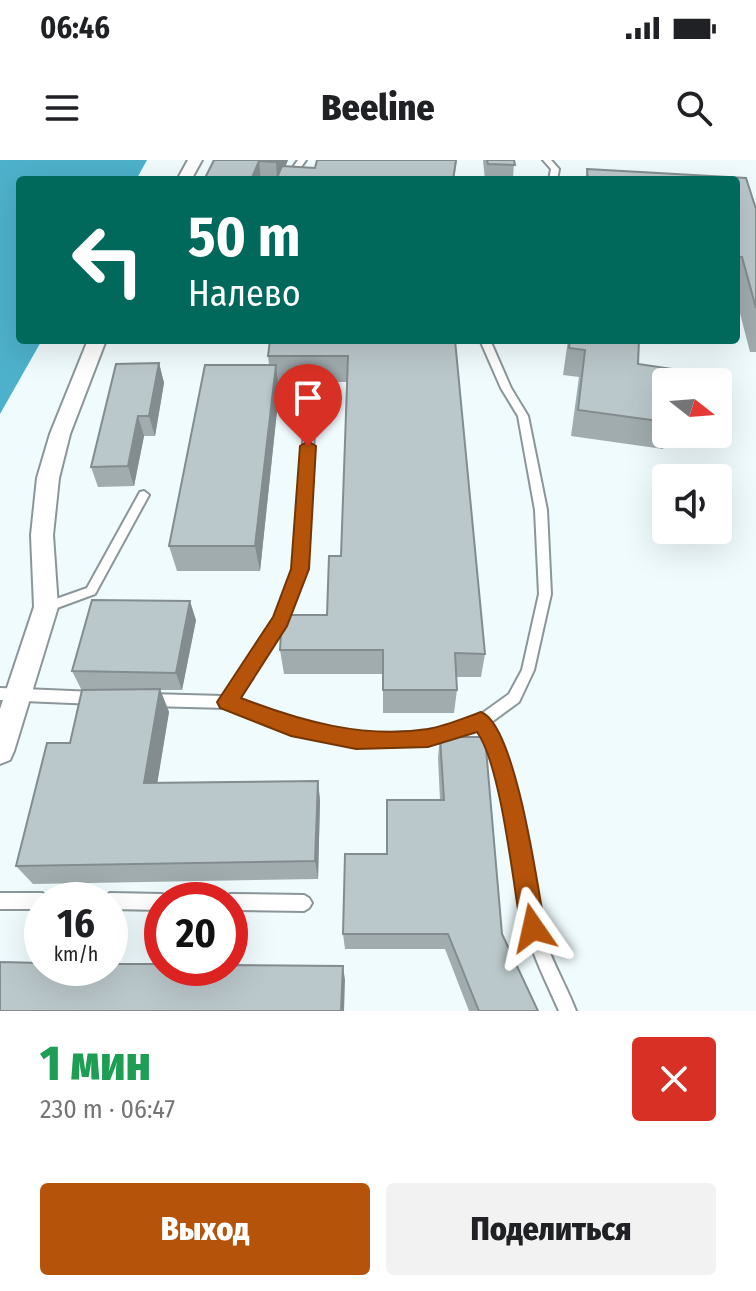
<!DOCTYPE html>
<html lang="ru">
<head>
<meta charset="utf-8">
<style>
  body { margin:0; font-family:"Fira Sans Condensed",sans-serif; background:#f2f2f2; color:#202124; height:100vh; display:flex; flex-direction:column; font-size:30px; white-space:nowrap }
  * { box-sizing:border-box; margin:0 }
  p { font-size:26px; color:#757577 }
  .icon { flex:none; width:44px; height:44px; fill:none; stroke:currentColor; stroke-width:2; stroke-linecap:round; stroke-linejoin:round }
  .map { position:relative; height:851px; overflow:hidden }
  .side { display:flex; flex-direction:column; background:#fff; flex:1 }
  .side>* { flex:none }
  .top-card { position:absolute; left:16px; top:16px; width:724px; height:168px; border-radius:8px; box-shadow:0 8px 32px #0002; background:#00695c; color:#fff; overflow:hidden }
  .needle { width:52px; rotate:107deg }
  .controls { position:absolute; left:652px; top:208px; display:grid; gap:16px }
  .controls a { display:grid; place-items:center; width:80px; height:80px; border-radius:8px; background:#fff; box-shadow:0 8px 32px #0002; font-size:40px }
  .speed { position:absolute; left:24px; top:722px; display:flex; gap:16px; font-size:40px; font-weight:700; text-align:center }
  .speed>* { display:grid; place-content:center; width:104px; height:104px; border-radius:50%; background:#fff; box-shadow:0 8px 32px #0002; line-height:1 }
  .speed small { font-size:20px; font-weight:400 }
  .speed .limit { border:12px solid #d22; background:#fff; color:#111 }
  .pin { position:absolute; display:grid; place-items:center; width:68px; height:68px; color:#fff; margin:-82px -34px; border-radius:50% 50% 50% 0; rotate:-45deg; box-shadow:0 0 8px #0007 }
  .pin .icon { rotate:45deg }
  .me { position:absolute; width:88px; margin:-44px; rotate:349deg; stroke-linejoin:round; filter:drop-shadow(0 0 6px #0008) }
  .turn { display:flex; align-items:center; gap:28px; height:168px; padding:0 40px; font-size:36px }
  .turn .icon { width:104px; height:104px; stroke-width:2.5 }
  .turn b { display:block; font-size:56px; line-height:68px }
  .round { display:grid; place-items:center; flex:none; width:84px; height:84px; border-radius:8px; background:#f2f2f2 }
  .summary { display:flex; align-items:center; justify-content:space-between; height:136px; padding:0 40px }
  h1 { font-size:48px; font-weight:800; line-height:60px; color:#1e9e55 }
  .primary-button { display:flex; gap:16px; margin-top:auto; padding:16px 40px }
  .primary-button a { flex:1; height:92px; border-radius:8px; background:#b45309; color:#fff; font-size:32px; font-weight:800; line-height:92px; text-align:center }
  .primary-button a+a { background:#f2f2f2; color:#202124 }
  .status { display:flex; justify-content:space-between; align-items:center; height:56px; padding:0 40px; background:#fff; direction:ltr }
  .status svg { height:22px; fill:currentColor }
  header { display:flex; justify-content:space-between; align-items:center; height:104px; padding:0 40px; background:#fff; font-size:36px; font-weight:800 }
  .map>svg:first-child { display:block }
  .water { fill:#4eb1cb }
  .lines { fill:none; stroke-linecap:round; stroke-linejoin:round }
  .service-casing { stroke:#8a9699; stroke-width:4 }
  .minor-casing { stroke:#8a9699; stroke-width:4 }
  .service { fill:#fff; fill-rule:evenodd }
  .minor { fill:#fff; fill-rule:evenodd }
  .wall { fill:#a1acaf }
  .shaded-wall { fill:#838c8e }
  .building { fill:#bbc8cb; stroke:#838c8e; stroke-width:2 }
  .route { fill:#b45309; stroke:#753606; stroke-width:2 }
</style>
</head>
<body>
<div class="status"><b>06:46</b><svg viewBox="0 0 49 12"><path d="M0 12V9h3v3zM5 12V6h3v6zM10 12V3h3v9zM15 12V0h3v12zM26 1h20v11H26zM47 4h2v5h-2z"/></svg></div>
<header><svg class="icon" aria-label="menu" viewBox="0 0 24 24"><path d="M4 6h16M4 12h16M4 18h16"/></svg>Beeline<svg class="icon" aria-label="search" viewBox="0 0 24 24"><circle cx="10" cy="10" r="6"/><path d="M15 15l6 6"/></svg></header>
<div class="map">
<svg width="756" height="851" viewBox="0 0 756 851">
  <rect width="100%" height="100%" fill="#f0fbfe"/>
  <path class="water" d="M 0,0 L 147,0 L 136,20 L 20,20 L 20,180 L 42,180 L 0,254 Z"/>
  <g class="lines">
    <g class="service-casing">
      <path id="service" d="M 298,0 L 306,0 L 292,20 L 284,20 Z
        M 543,0 L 551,0 L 559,9 L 557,20 L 549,20 L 551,9 Z
        M 480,180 L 490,180 L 511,228 L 528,256 L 547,350 L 551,434 L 534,510 L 519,542 L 489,564 C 526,624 525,698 541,766 C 548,796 565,822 576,851 L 559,851 C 547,823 532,795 525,765 C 510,700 513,628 478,569 L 428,584 L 356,586 L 291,573 L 227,548 L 149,546 L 144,544 L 142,540 L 144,536 L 149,534 L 223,536 L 276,458 L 294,409 L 305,255 L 310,252 L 315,255 L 306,409 L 285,464 L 236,540 L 291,561 L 356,574 L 428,572 L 477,557 L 509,534 L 522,510 L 539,434 L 535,350 L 518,256 L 501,228 Z
        M 144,331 L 149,335 L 95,434 L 46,452 L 42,450 L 40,447 L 42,444 L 87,428 L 140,332 Z
        M 0,528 L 95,532 L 100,534 L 102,538 L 100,542 L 95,544 L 0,540 Z
        M 0,733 L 42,733 L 47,736 L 49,740 L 42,740 L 42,749 L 0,749 Z
        M 110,733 L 162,734 L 167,737 L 169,740 L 162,740 L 162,750 L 110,749 L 110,740 L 103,740 L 105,736 Z
        M 230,734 L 304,735 L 309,738 L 312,743 L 309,748 L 304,751 L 230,750 L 230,740 L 223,740 L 225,737 Z"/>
    </g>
    <g class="minor-casing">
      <path id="minor" d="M 188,0 L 202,0 L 191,20 L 177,20 Z
        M 88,180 L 106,180 L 70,274 L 59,318 L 53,375 L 58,447 L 14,591 L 10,600 L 0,604 L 0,549 L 34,447 L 31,375 L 37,318 L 50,274 Z"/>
    </g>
    <use href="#service" class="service"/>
    <use href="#minor" class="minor"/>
  </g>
  <path class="wall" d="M 214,0 L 288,0 L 285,6 L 315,8 L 317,0 L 457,0 L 454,20 L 204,20 Z
    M 483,0 L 514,0 L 513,20 L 485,20 Z
    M 587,9 L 746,18 L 756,49 L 756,192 L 750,192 L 736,138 L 736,20 L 585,20 Z
    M 455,180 L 485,494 L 481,517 L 456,517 L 457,530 L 454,553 L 383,553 L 383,514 L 284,514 L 280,490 L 327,455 L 341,396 L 347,222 L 278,222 L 279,232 L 260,411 L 177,411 L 169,386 L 269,205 L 268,196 Z
    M 568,180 L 639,180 L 638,204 L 666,222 L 666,274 L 668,274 L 663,289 L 571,276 L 579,217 L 563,215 Z
    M 159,203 L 164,223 L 155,276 L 144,276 L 134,326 L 98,327 L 91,307 Z
    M 196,460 L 182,530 L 160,530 L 169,552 L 157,623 L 318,621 L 320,641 L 318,719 L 33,724 L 16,706 L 111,530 L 81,529 L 72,511 Z
    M 440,577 L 502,774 L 538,851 L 469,851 L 445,789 L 345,789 L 343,774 L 440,640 L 438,598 Z"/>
  <path class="shaded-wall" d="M 276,0 L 288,0 L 280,20 L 277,20 Z
    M 259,1 L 261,20 L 251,20 Z
    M 159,203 L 164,223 L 155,276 L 149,256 Z
    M 276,205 L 279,232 L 260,411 L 255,386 Z
    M 138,256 L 144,276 L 134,326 L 128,306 Z
    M 190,441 L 196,460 L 182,530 L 176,513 Z
    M 160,529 L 169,552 L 154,643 L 144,623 Z
    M 318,621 L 320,641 L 318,719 L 315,701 Z
    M 343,806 L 345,820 L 344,851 L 341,851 Z"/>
  <path class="building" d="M 214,0 L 276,0 L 275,2 L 259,1 L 251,20 L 204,20 Z
    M 317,0 L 456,0 L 453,20 L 276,20 L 282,6 L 315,8 Z
    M 487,0 L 514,0 L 515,5 L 488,4 Z
    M 587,9 L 746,18 L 756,49 L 756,148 L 742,97 L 736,97 L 736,20 L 588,20 Z
    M 270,180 L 455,180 L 485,494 L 455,493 L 457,530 L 383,530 L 383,490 L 280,490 L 282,455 L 327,455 L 329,396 L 341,396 L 348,196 L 268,196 Z
    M 570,180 L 639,180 L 638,204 L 673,209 L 673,222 L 666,222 L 666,262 L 578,250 L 585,190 L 569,188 Z
    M 159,203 L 149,256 L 138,256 L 128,306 L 91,307 L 116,204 Z
    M 205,205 L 276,205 L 255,386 L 169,386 Z
    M 92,440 L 190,441 L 176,513 L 72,511 Z
    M 160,529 L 144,623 L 318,621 L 315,701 L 16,706 L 47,583 L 70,583 L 82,530 Z
    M 440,577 L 485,577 L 502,774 L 538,851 L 479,851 L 448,774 L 343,774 L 345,694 L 387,694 L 387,640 L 444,640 Z
    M 0,802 L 42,803 L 42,808 L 110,808 L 110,804 L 162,804 L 162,808 L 230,808 L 230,805 L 343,806 L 341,851 L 0,851 Z"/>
  <path class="route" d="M 308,281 L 316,286 L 309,409 L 287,466 L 241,538 C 300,561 364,579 428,569 C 446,566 464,558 481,552 C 516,565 538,729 545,768 L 542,777 L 533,780 L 525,777 L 521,768 C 513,723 501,605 477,572 L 428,587 L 356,589 L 291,576 L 220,548 L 217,542 L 273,457 L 291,409 L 300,286 Z"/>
</svg>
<div class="controls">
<a><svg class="needle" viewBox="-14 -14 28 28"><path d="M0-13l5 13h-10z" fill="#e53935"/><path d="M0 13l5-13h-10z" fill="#757577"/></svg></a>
<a><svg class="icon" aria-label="sound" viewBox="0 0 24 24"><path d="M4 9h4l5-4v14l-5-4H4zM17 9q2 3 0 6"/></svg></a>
</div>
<div class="speed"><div>16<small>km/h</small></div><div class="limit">20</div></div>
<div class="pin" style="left:308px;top:286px;background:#d93025"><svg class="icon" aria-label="arrive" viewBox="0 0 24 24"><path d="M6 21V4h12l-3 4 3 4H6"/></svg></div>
<svg class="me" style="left:533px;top:768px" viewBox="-20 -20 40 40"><path d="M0-17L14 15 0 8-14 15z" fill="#b45309" stroke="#fff" stroke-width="4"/></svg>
<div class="top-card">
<div class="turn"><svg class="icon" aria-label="left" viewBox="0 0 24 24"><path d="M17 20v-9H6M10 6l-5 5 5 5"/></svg><div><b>50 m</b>Налево</div></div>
</div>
</div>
<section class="side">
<div class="summary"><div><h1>1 мин</h1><p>230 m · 06:47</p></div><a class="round" style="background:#d93025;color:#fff"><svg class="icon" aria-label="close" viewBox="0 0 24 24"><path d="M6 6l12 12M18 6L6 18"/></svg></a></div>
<div class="primary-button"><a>Выход</a><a>Поделиться</a></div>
</section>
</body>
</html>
